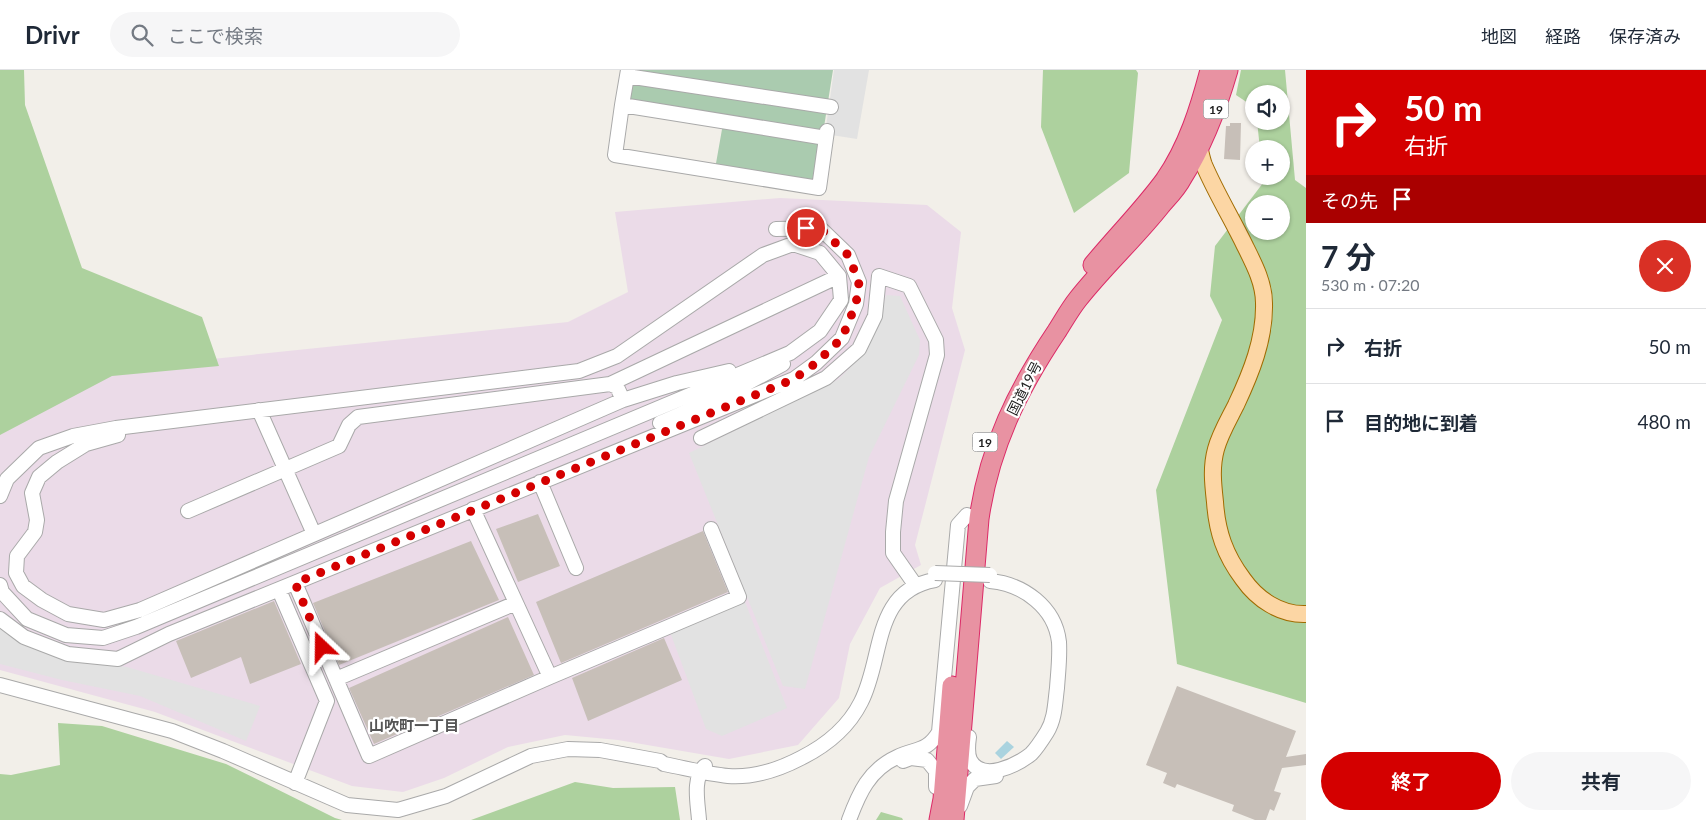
<!DOCTYPE html>
<html lang="ja">
<head>
<meta charset="utf-8">
<style>
  body { margin:0; font-family:Lato,"Noto Sans JP",sans-serif; background:#f6f6f7; color:#1f2937; height:100vh; display:flex; flex-direction:column; font-size:19px; white-space:nowrap }
  * { box-sizing:border-box; margin:0 }
  p { font-size:16px; color:#747a83 }
  .icon { flex:none; width:28px; height:28px; fill:none; stroke:currentColor; stroke-width:2; stroke-linecap:round; stroke-linejoin:round }
  .map { position:relative; flex:1; overflow:hidden }
  .panel { display:flex; flex-direction:column; background:#fff; width:400px }
  .panel>* { flex:none }
  .top-card { background:#d40000; color:#fff; overflow:hidden }
  .buttons { position:absolute; left:1245px; top:15px; display:grid; gap:10px }
  .buttons a { display:grid; place-items:center; width:45px; height:45px; border-radius:50%; background:#fff; box-shadow:0 1px 4px #0004; font-size:25px }
  .pin { position:absolute; display:grid; place-items:center; width:42px; height:42px; color:#fff; margin:-21px; border:2px solid #fff; border-radius:50%; box-shadow:0 1px 5px #0007 }
  .me { position:absolute; width:55px; margin:-28px; rotate:337deg; stroke-linejoin:round; filter:drop-shadow(0 0 4px #0008) }
  .turn { display:flex; align-items:center; gap:18px; height:105px; padding:0 15px; font-size:22px }
  .turn .icon { width:65px; height:65px; stroke-width:2.5 }
  .turn b { display:block; font-size:35px; line-height:42px }
  .then { display:flex; align-items:center; height:48px; padding:0 15px; background:#0003; gap:10px; font-size:19px }
  .round { display:grid; place-items:center; flex:none; width:52px; height:52px; border-radius:26px; background:#f6f6f7 }
  .headline { display:flex; align-items:center; justify-content:space-between; height:85px; padding:0 15px }
  h1 { font-size:30px; font-weight:700; line-height:38px }
  .cta { display:flex; gap:10px; margin-top:auto; padding:10px 15px }
  .cta a { flex:1; height:58px; border-radius:30px; background:#d40000; color:#fff; font-size:20px; font-weight:700; line-height:58px; text-align:center }
  .cta a+a { background:#f6f6f7; color:#1f2937 }
  ul { padding:0; list-style:none }
  li { display:flex; align-items:center; gap:15px; height:75px; padding:0 15px; border-top:1px solid #e0e1e3 }
  li div { flex:1 }
  li b { display:block; font-size:19px }
  li em { font-style:normal }
  header { display:flex; align-items:center; gap:30px; box-sizing:border-box; height:70px; padding:0 25px; background:#fff; border-bottom:1px solid #e0e1e3 }
  header strong { font-size:24px }
  nav { display:flex; gap:28px; margin-inline-start:auto; font-size:18px }
  .search { width:350px; height:45px; background:#f6f6f7; display:flex; align-items:center; gap:12px; box-sizing:border-box; padding:0 18px; border-radius:28px; color:#747a83; font-size:19px }
  main { display:flex; flex:1; min-height:0 }
  .map>svg:first-child { display:block }
  .industrial { fill:#ebdbe8 }
  .forest { fill:#add19e; fill-rule:evenodd }
  .cemetery { fill:#aacbaf }
  .parking { fill:#e2e2e2 }
  .water { fill:#aad3df }
  .building { fill:#c7bfb8 }
  .lines { fill:none; stroke-linecap:round; stroke-linejoin:round }
  .minor-casing { stroke:#a9a9a9; stroke-width:16 }
  .major-casing { stroke:#a06b00; stroke-width:18 }
  .highway-casing { stroke:#dc2a67; stroke-width:21 }
  .minor { stroke:#fff; stroke-width:14 }
  .major { stroke:#fcd6a4; stroke-width:16 }
  .highway { stroke:#e892a2; stroke-width:19 }
  .minor-bridge-casing { stroke:#a9a9a9; stroke-width:16; stroke-linecap:butt }
  .minor-bridge { stroke:#fff; stroke-width:14 }
  .route { stroke:#d40000; stroke-width:9; stroke-dasharray:0 16.2 }
  .labels { text-anchor:middle; dominant-baseline:central; stroke-width:4.5; stroke-linejoin:round; paint-order:stroke }
  .shield { fill:#fff; stroke:#646464; stroke-width:1 }
  .shield-label { font-size:12px; font-weight:bold; fill:#222 }
  .street-label { font-size:14px; fill:#222; stroke:#fff }
  .neighbourhood-label { font-size:15px; font-weight:bold; fill:#555; stroke:#fff }
</style>
</head>
<body>
<header>
<strong>Drivr</strong>
<div class="search"><svg class="icon" aria-label="search" viewBox="0 0 24 24"><circle cx="10" cy="10" r="6"/><path d="M15 15l6 6"/></svg>ここで検索</div>
<nav><a>地図</a><a>経路</a><a>保存済み</a></nav>
</header>
<main>
<div class="map">
<svg width="1306" height="750" viewBox="0 0 1306 750">
  <rect width="100%" height="100%" fill="#f2efe9"/>
  <path class="industrial" d="M 780,128 L 927,135 L 961,162 L 952,238 L 965,280 L 915,475 L 921,495 L 880,518 L 850,574 L 839,628 L 798,675 L 729,689 L 618,670 L 565,665 L 508,677 L 444,708 L 403,722 L 352,716 L 155,642 L 0,600 L 0,353 L 106,300 L 568,252 L 628,222 L 615,142 Z"/>
  <path class="forest" d="M 0,0 L 24,0 L 25,35 L 82,198 L 202,247 L 219,296 L 112,306 L 0,365 Z
    M 1043,0 L 1136,0 L 1138,3 L 1129,103 L 1074,143 L 1041,57 Z
    M 1241,0 L 1285,0 L 1295,110 L 1306,118 L 1306,633 L 1177,594 L 1156,420 L 1222,250 L 1210,226 L 1215,176 L 1263,113 L 1262,106 L 1281,106 L 1281,79 L 1260,79 L 1257,51 L 1281,51 L 1281,24 L 1254,24 L 1254,37 L 1236,25 ZM 1254,134 L 1281,134 L 1281,161 L 1254,161 Z
    M 58,653 L 102,656 L 226,694 L 335,748 L 342,750 L 0,750 L 0,704 L 11,705 L 60,695 Z
    M 575,712 L 613,718 L 675,717 L 680,750 L 471,750 Z
    M 881,742 L 902,748 L 903,750 L 876,750 Z"/>
  <path class="cemetery" d="M 631,0 L 833,0 L 815,114 L 715,99 L 724,48 L 625,32 Z"/>
  <path class="parking" d="M 834,0 L 869,0 L 857,69 L 825,64 Z
    M 886,225 L 900,226 L 920,270 L 919,285 L 869,387 L 805,619 L 783,616 L 689,383 L 839,309 L 864,283 L 878,256 Z
    M 745,532 L 787,638 L 722,666 L 706,659 L 670,562 Z
    M 0,557 L 70,590 L 127,597 L 260,636 L 246,671 L 140,626 L 62,610 L 0,594 Z"/>
  <path class="water" d="M 1007,671 L 1014,677 L 1001,689 L 995,683 Z"/>
  <path class="building" d="M 1230,53 L 1241,53 L 1240,90 L 1224,89 L 1226,56 L 1230,56 Z
    M 538,444 L 560,496 L 518,512 L 496,459 Z
    M 703,461 L 728,522 L 561,593 L 536,532 Z
    M 471,471 L 499,530 L 339,595 L 313,533 Z
    M 274,531 L 301,594 L 250,614 L 241,587 L 191,608 L 176,571 Z
    M 508,547 L 534,605 L 374,674 L 349,618 Z
    M 664,568 L 682,610 L 588,651 L 572,608 Z
    M 1177,616 L 1296,661 L 1286,687 L 1306,684 L 1306,695 L 1282,698 L 1274,721 L 1281,723 L 1274,741 L 1270,739 L 1266,750 L 1255,750 L 1232,741 L 1234,735 L 1177,714 L 1175,718 L 1163,713 L 1167,703 L 1146,695 Z"/>
  <g class="lines">
    <g class="minor-casing">
      <path id="minor" d="M 628,0 L 622,35 L 826,68 L 827,61
        M 627,6 L 831,37
        M 622,35 L 615,85 L 819,118 L 826,68
        M 610,314 L 839,206
        M 259,340 L 314,464
        M 660,353 L 723,326 L 783,294
        M 118,365 L 86,374 L 57,392 L 39,407 L 32,423 L 37,450 L 35,462 L 17,486 L 16,503 L 23,516 L 42,530 L 68,544 L 104,550 L 140,540 L 623,330 L 677,313 L 729,301
        M 701,368 L 826,308 L 859,279 L 875,246 L 879,206 L 909,216 L 936,270 L 937,285 L 896,431 L 893,462 L 893,483 L 916,516
        M 540,412 L 576,498
        M 0,426 L 7,409 L 39,378 L 73,366 L 116,358 L 579,301 L 617,286 L 763,185 L 793,174 L 820,183 L 839,206 L 841,230 L 820,261 L 790,283 L 136,557 L 103,568 L 66,565 L 27,549 L 2,522 L 0,515
        M 473,439 L 550,607
        M 188,441 L 339,376 L 349,355 L 358,347 L 610,314 L 617,317 L 623,330
        M 295,513 L 369,686 L 550,607 L 739,527 L 711,459
        M 279,520 L 327,631 L 295,713
        M 0,549 L 24,567 L 68,584 L 118,589 L 169,564 L 794,309 L 816,293 L 842,268 L 856,234 L 859,212 L 848,185 L 820,158 L 776,159
        M 336,609 L 516,533
        M 0,615 L 172,661 L 223,681 L 347,735 L 398,740 L 446,726 L 531,686 L 568,679 L 600,680 L 660,691 L 664,694 C 685,698 707,704 728,706 C 754,708 778,700 801,688 C 827,675 848,658 861,632 C 884,588 872,521 935,510
        M 969,667 C 968,674 967,683 970,690 C 982,713 1017,695 1031,684 C 1037,678 1042,670 1047,662 C 1055,649 1055,633 1057,618 C 1058,603 1060,588 1059,572 C 1055,537 1023,514 990,511
        M 903,691 L 911,688 L 927,690 L 936,701 L 936,717
        M 960,736 L 967,717 L 975,709 L 996,706
        M 699,750 C 698,734 692,708 705,696
        M 849,750 C 859,723 869,700 897,687 C 916,678 927,682 939,662 L 958,455 L 967,445"/>
    </g>
    <g class="major-casing">
      <path id="major" d="M 1197,70 C 1200,78 1201,87 1204,95 C 1216,123 1232,149 1245,176 C 1254,194 1264,213 1264,233 C 1265,269 1251,303 1236,335 C 1229,349 1220,364 1216,379 C 1211,397 1213,414 1215,432 C 1217,462 1225,485 1243,509 C 1257,529 1280,545 1306,544"/>
    </g>
    <g class="highway-casing">
      <path id="highway" d="M 1093,195 C 1116,167 1143,140 1165,110 C 1188,77 1200,38 1210,0
        M 939,750 L 943,729 L 952,616
        M 954,750 L 979,449 C 989,378 1018,319 1057,261 C 1064,250 1070,239 1078,229 C 1104,196 1135,168 1161,135 C 1168,127 1177,118 1182,108 C 1203,75 1217,38 1228,0"/>
    </g>
    <use href="#minor" class="minor"/>
    <use href="#major" class="major"/>
    <use href="#highway" class="highway"/>
    <g class="minor-bridge-casing">
      <path id="minor-bridge" d="M 935,503 L 990,505"/>
    </g>
    <use href="#minor-bridge" class="minor-bridge"/>
  </g>
  <g class="lines">
    <path class="route" d="M 322,577 L 295,513 L 794,309 L 816,293 L 842,268 L 856,234 L 859,212 L 848,185 L 820,158 L 806,158"/>
  </g>
  <g class="labels">
    <g class="shield">
      <rect x="1203.5" y="29.5" width="25" height="19" rx="4"/>
      <rect x="972.5" y="362.5" width="25" height="19" rx="4"/>
    </g>
    <g class="shield-label">
      <text x="1216" y="39">19</text>
      <text x="985" y="372">19</text>
    </g>
    <g class="street-label">
      <text transform="translate(1024 318) rotate(-63)">国道19号</text>
    </g>
    <g class="neighbourhood-label">
      <text x="414" y="655">山吹町一丁目</text>
    </g>
  </g>
</svg>
<div class="buttons">
<a><svg class="icon" aria-label="sound" viewBox="0 0 24 24"><path d="M4 9h4l5-4v14l-5-4H4zM17 9q2 3 0 6"/></svg></a>
<a>+</a>
<a>−</a>
</div>
<div class="pin" style="left:806px;top:158px;background:#d93025"><svg class="icon" aria-label="arrive" viewBox="0 0 24 24"><path d="M6 21V4h12l-3 4 3 4H6"/></svg></div>
<svg class="me" style="left:322px;top:577px" viewBox="-20 -20 40 40"><path d="M0-17L14 15 0 8-14 15z" fill="#d40000" stroke="#fff" stroke-width="4"/></svg>
</div>
<section class="panel">
<div class="top-card">
<div class="turn"><svg class="icon" aria-label="right" viewBox="0 0 24 24"><path d="M7 20v-9h11M14 6l5 5-5 5"/></svg><div><b>50 m</b>右折</div></div>
<div class="then">その先<svg class="icon" aria-label="arrive" viewBox="0 0 24 24"><path d="M6 21V4h12l-3 4 3 4H6"/></svg></div>
</div>
<div class="headline"><div><h1>7 分</h1><p>530 m · 07:20</p></div><a class="round" style="background:#d93025;color:#fff"><svg class="icon" aria-label="close" viewBox="0 0 24 24"><path d="M6 6l12 12M18 6L6 18"/></svg></a></div>
<ul>
<li><svg class="icon" aria-label="right" viewBox="0 0 24 24"><path d="M7 20v-9h11M14 6l5 5-5 5"/></svg><div><b>右折</b></div><em>50 m</em></li>
<li><svg class="icon" aria-label="arrive" viewBox="0 0 24 24"><path d="M6 21V4h12l-3 4 3 4H6"/></svg><div><b>目的地に到着</b></div><em>480 m</em></li>
</ul>
<div class="cta"><a>終了</a><a>共有</a></div>
</section>
</main>
</body>
</html>
